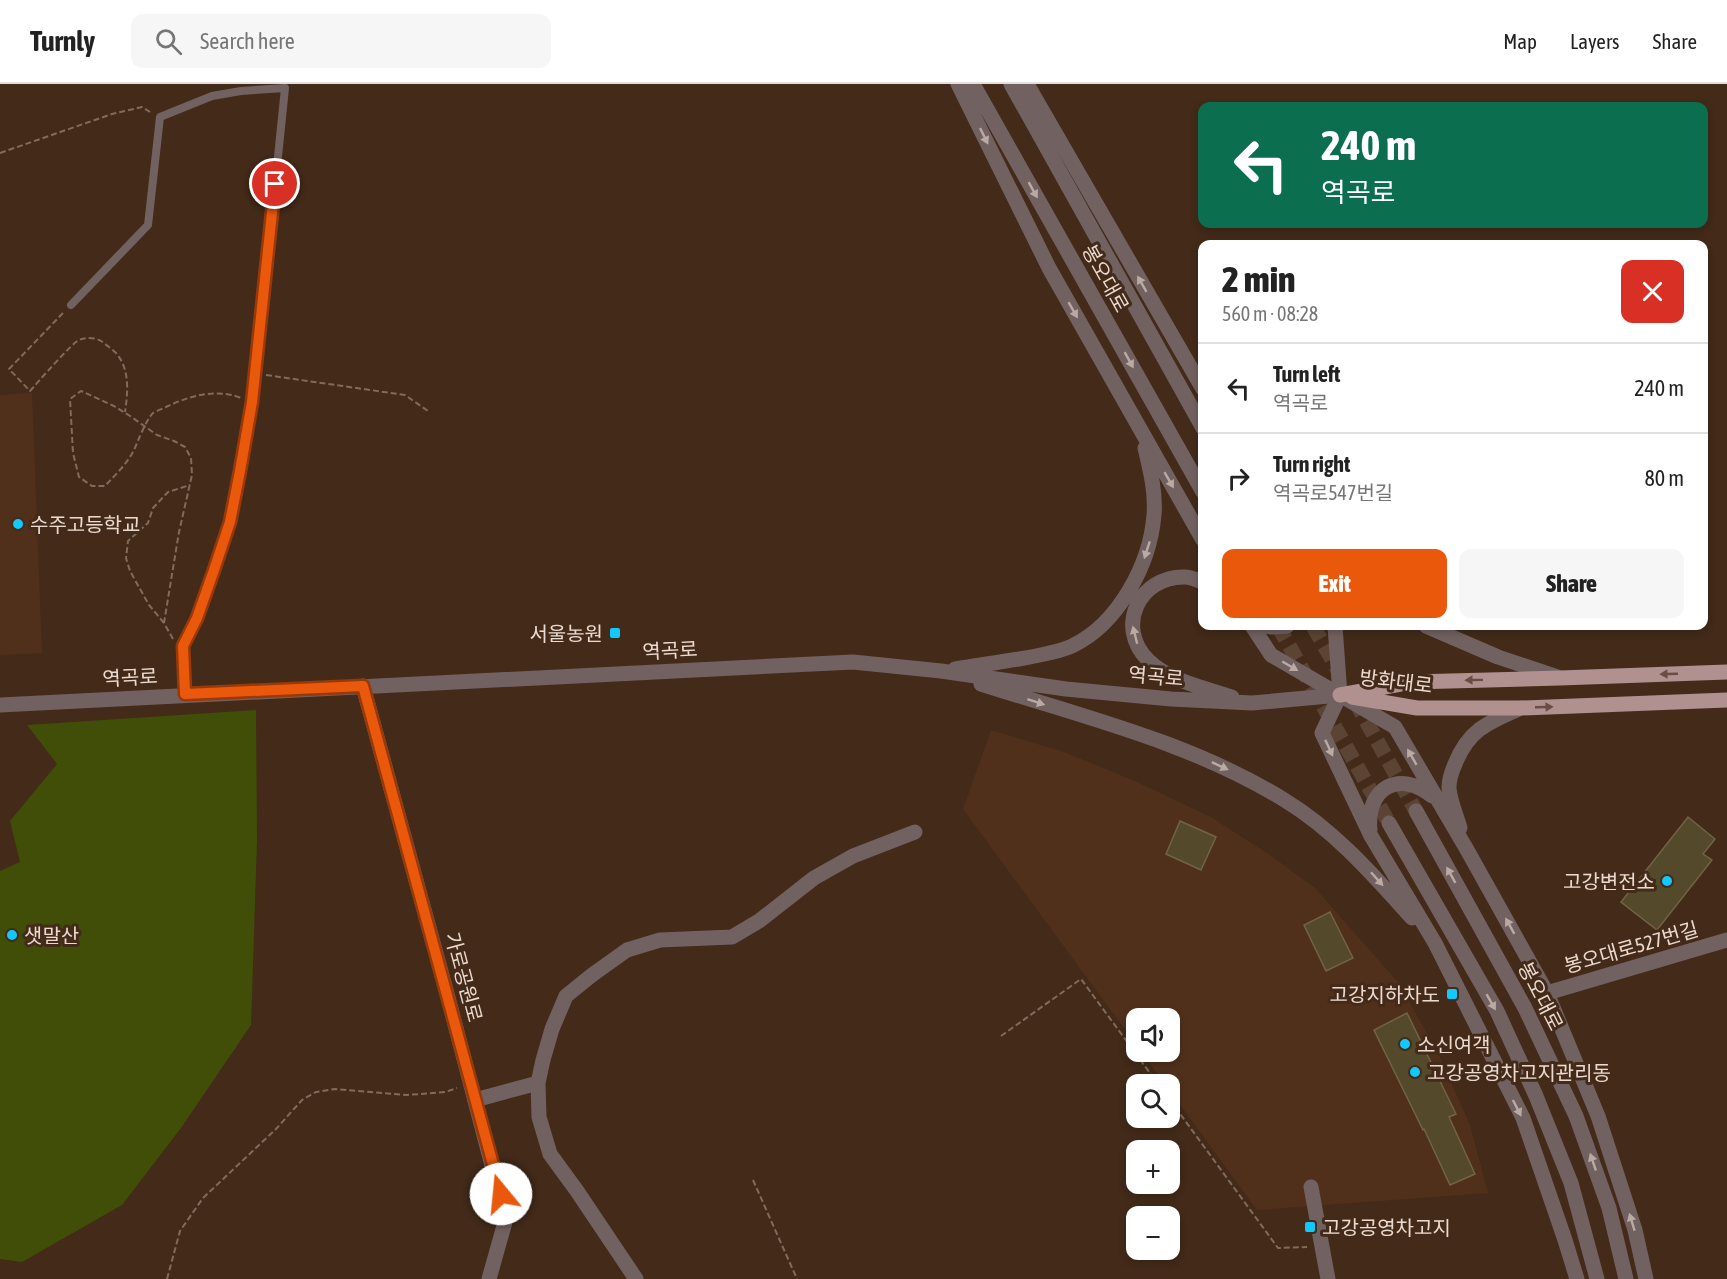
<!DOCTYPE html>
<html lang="en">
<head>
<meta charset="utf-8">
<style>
  body { margin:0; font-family:"Asap Condensed","Noto Sans KR",sans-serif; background:#f6f6f6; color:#222; height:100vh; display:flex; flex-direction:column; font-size:22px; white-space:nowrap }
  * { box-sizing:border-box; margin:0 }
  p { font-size:20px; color:#767676 }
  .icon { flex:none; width:33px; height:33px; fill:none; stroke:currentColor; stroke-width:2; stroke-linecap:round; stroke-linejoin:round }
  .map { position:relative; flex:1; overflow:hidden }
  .details { position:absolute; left:1198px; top:156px; width:510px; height:390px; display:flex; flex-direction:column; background:#fff; border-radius:12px; box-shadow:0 3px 9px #0003 }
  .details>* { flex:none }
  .guide { position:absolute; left:1198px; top:18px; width:510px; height:126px; border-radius:12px; box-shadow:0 3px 9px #0003; background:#0b6e4f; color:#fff; overflow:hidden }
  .controls { position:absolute; left:1126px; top:924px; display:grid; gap:12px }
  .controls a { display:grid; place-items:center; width:54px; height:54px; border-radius:12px; background:#fff; box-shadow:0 3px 9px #0003; font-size:30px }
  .pin { position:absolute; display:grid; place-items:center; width:51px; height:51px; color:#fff; margin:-26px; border:3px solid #fff; border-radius:50%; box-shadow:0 2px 6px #0007 }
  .me { position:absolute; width:66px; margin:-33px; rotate:343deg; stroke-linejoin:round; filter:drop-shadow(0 0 4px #0008) }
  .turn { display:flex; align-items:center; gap:21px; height:126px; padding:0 24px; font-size:27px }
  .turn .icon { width:78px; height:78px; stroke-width:2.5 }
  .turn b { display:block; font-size:42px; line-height:51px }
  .round { display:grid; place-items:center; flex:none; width:63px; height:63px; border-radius:12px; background:#f6f6f6 }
  .summary { display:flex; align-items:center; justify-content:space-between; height:102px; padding:0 24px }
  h1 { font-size:36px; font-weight:800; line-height:45px }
  .button { display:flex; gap:12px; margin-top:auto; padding:12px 24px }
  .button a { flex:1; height:69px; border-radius:12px; background:#ea580c; color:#fff; font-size:24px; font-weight:800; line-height:69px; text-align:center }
  .button a+a { background:#f6f6f6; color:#222 }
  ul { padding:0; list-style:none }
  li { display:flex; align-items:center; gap:18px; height:90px; padding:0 24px; border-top:2px solid #e0e0e0 }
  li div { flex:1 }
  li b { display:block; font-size:22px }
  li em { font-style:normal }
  header { display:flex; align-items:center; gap:36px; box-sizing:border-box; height:84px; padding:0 30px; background:#fff; border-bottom:2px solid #e0e0e0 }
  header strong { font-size:28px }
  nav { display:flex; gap:33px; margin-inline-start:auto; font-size:21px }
  .search { width:420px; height:54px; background:#f6f6f6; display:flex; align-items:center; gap:15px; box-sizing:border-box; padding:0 21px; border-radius:12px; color:#767676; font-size:22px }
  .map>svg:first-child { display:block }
  .built { fill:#50301b }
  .green { fill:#404e08 }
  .building { fill:#55492c; stroke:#706446; stroke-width:1.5 }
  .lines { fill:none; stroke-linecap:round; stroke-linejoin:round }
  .tertiary-tunnel { stroke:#5c4434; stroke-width:15; stroke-dasharray:15 8; stroke-linecap:butt }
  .path { stroke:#816b5c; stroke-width:2; stroke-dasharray:6 3; stroke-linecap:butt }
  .service { stroke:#726161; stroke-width:8 }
  .minor { stroke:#726161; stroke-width:15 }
  .tertiary { stroke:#726161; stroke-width:15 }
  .primary { stroke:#b19090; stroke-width:15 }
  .oneway { fill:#bbaaa4 }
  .oneway2 { fill:#6a4e43 }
  .route-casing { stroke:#983908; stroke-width:15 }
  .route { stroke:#ea580c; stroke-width:10 }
  .poi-dot { fill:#11cafb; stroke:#432a19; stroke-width:2 }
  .labels { text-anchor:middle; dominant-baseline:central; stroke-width:6; stroke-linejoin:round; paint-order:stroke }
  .street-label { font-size:20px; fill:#ebdad0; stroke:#432a19 }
  .poi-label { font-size:20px; fill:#ebdad0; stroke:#432a19; text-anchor:start }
</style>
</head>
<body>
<header>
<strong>Turnly</strong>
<div class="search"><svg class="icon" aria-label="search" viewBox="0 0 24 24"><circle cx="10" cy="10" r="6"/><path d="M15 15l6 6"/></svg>Search here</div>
<nav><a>Map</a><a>Layers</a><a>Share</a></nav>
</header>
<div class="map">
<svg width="1727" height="1195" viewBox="0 0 1727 1195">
  <rect width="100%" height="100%" fill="#432a19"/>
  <path class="built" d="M 32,309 L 42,569 L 0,571 L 0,311 Z
    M 991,646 L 1064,668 L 1135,697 L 1211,733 L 1270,771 L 1315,804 L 1398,898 L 1437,967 L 1470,1041 L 1488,1109 L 1257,1126 L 1170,1007 L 1170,1000 L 1165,1000 L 1141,968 L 1170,968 L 1170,934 L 1137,934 L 1137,962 L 963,725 Z"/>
  <path class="green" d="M 256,626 L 257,757 L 251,941 L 181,1044 L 122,1121 L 22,1178 L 0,1175 L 0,787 L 20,778 L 10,737 L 57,680 L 27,641 Z"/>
  <path class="building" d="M 1688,733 L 1715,755 L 1703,770 L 1712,776 L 1657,846 L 1621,818 Z
    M 1180,737 L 1216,753 L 1201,786 L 1166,770 Z
    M 1330,828 L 1353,874 L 1326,887 L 1304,841 Z
    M 1407,929 L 1456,1030 L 1449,1033 L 1475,1090 L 1450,1101 L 1424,1045 L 1423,1046 L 1374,946 Z"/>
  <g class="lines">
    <path class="tertiary-tunnel" d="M 1278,542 L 1389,739
      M 1313,542 L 1339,588
      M 1355,617 L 1416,727"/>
    <path class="path" d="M 0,69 L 112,30 L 142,23 L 150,28
      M 63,229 L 9,285 L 30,307 C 38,298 72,259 79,256 C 88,252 99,254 105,260 C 109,263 113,266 116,269 C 130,285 128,308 125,328
      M 266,291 L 405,311 L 428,327
      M 164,539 L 149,521 L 130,487 L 126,474 L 128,457 L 148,439 L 153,424 L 168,408 L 190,401
      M 173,555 L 164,539 L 179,448 L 192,391 L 191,374 L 185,363 L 174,357 L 157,351 L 130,332 L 114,322 L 81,307 L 70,315 L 73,369 L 79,393 L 92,402 L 105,402 C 115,391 127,380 134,366 C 138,357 146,336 153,329 C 156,327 162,325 166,323 C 189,312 216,304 241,314
      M 1001,952 L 1081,895 L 1158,1000
      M 1170,1016 L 1278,1164 L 1307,1163
      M 753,1096 L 797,1195
      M 167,1195 L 180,1147 L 203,1114 L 276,1045 L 302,1016 L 316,1008 L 335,1005 L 407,1011 L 445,1008 L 457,1004"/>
    <path class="service" d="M 71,221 L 148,141 L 160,33 L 212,12 L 241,7 L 285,4 L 253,318 L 229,438 L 197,534 L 183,562 L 185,611"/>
    <path class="minor" d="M 1547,909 L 1727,856
      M 475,1016 L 538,999
      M 1311,1103 L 1328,1195
      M 636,1195 L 577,1107 L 550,1070 L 539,1033 L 538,999 L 543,976 L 552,945 L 566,912 L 592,891 L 627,866 L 660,856 L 732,853 L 759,837 L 814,794 L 853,772 L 915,748"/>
    <path class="tertiary" d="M 958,0 L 1049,184 L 1203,456
      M 973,0 L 1203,408
      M 1011,0 L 1203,344
      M 1027,0 L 1203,305
      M 1203,498 C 1197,496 1191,493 1185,493 C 1139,492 1115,543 1148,576 C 1169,597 1205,604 1232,613
      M 1252,542 L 1271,571 L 1395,643 L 1466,764 L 1547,909 L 1598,1032 L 1635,1146 L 1646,1195
      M 1266,542 L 1272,543 L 1287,542
      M 1335,542 L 1340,611 L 1322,649 L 1371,752 L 1435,859 L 1523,1034 L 1565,1156 L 1577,1195
      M 1426,542 L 1498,573 L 1558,593
      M 955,585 C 976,582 998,578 1019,575 C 1036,572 1056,569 1072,562 C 1118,540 1150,481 1154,431 C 1156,409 1150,385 1145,364
      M 981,600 C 1084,633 1193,659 1286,717 C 1335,747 1374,792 1412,834
      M 363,602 L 446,906 L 494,1089 L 507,1131 L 489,1195
      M 0,621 L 853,578 L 941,587 L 1066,605 L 1171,615 L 1252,619 L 1340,611
      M 1416,727 L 1525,924 L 1576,1032 L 1609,1124 L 1626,1195
      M 1389,739 L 1497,927 L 1536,1012 L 1571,1099 L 1597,1195
      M 1460,744 C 1457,733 1449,714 1449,703 C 1449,695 1452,687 1455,680 C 1469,645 1489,638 1521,624
      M 1370,746 C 1366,704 1399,685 1432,712"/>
    <path class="primary" d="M 1340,611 L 1412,598 L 1560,594 L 1727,588
      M 1352,613 L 1417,624 L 1521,624 L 1727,616"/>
  </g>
  <defs><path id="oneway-solid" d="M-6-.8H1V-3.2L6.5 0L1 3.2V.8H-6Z" transform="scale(1.5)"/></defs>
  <g class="oneway">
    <use href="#oneway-solid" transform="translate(984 52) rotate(64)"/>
    <use href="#oneway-solid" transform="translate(1033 106) rotate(61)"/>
    <use href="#oneway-solid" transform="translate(1142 200) rotate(-120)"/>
    <use href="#oneway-solid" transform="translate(1073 226) rotate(60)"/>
    <use href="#oneway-solid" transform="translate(1129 276) rotate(61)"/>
    <use href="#oneway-solid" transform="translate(1169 396) rotate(60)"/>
    <use href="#oneway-solid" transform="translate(1147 466) rotate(108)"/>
    <use href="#oneway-solid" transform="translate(1135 551) rotate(-104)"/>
    <use href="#oneway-solid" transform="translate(1290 582) rotate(30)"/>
    <use href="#oneway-solid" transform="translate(1036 618) rotate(18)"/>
    <use href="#oneway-solid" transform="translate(1329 664) rotate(65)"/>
    <use href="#oneway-solid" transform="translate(1412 673) rotate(-120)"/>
    <use href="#oneway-solid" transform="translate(1220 682) rotate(25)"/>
    <use href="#oneway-solid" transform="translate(1451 791) rotate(-119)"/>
    <use href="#oneway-solid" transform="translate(1377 795) rotate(48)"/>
    <use href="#oneway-solid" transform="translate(1510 842) rotate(-119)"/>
    <use href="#oneway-solid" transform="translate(1491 918) rotate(60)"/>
    <use href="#oneway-solid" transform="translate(1517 1024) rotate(63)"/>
    <use href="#oneway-solid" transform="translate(1593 1078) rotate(-109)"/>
    <use href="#oneway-solid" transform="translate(1632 1138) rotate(-107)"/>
  </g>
  <g class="oneway2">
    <use href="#oneway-solid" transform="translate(1669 590) rotate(178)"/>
    <use href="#oneway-solid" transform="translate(1474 596) rotate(179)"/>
    <use href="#oneway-solid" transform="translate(1544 623) rotate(-2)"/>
  </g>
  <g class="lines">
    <g class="route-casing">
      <path id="route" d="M 275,100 L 252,318 L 240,387 L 230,438 L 214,486 L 197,534 L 183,562 L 185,610 L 363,602 L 501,1110"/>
    </g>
    <use href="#route" class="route"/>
  </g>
  <g class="poi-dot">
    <circle cx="18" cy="440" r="6"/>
    <rect x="609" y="543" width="12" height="12" rx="3"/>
    <circle cx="1667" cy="797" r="6"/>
    <circle cx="12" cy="851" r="6"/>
    <rect x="1446" y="904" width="12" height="12" rx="3"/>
    <circle cx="1405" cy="960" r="6"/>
    <circle cx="1415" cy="988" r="6"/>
    <rect x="1304" y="1137" width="12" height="12" rx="3"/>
  </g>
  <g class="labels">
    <g class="street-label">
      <text transform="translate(1106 194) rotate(61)">봉오대로</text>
      <text transform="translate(670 566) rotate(-3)">역곡로</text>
      <text transform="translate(1156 592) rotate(5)">역곡로</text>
      <text transform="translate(130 593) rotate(-3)">역곡로</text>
      <text transform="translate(1396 597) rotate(7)">방화대로</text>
      <text transform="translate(1631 863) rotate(-16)">봉오대로527번길</text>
      <text transform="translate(464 893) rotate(75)">가로공원로</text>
      <text transform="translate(1541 912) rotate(63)">봉오대로</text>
    </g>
    <g class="poi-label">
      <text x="30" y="440">수주고등학교</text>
      <text x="603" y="549" text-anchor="end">서울농원</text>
      <text x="1655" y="797" text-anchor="end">고강변전소</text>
      <text x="24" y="851">샛말산</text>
      <text x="1440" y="910" text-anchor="end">고강지하차도</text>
      <text x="1417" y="960">소신여객</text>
      <text x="1427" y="988">고강공영차고지관리동</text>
      <text x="1322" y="1143">고강공영차고지</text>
    </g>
  </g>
</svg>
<div class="controls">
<a><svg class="icon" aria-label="sound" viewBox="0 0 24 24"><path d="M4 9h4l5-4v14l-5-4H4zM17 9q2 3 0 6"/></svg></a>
<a><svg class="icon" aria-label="search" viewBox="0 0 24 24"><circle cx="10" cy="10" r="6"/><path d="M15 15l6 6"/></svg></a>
<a>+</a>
<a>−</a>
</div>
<div class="pin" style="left:275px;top:100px;background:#d93025"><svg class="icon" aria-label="arrive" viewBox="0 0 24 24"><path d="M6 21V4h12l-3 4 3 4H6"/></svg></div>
<svg class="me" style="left:501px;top:1110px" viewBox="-20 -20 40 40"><circle r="19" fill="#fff"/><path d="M0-13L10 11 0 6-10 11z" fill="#ea580c"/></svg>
<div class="guide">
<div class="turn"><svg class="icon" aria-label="left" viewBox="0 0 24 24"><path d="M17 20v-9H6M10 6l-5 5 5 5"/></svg><div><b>240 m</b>역곡로</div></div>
</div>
<section class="details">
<div class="summary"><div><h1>2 min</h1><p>560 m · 08:28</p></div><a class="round" style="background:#d93025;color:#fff"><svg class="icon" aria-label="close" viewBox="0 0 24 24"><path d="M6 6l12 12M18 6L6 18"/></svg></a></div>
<ul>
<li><svg class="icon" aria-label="left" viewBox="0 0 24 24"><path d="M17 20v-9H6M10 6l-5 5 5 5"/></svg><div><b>Turn left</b><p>역곡로</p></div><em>240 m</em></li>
<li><svg class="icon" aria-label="right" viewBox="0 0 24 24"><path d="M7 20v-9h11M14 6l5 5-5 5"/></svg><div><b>Turn right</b><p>역곡로547번길</p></div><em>80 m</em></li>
</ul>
<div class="button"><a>Exit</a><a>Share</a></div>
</section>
</div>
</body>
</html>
